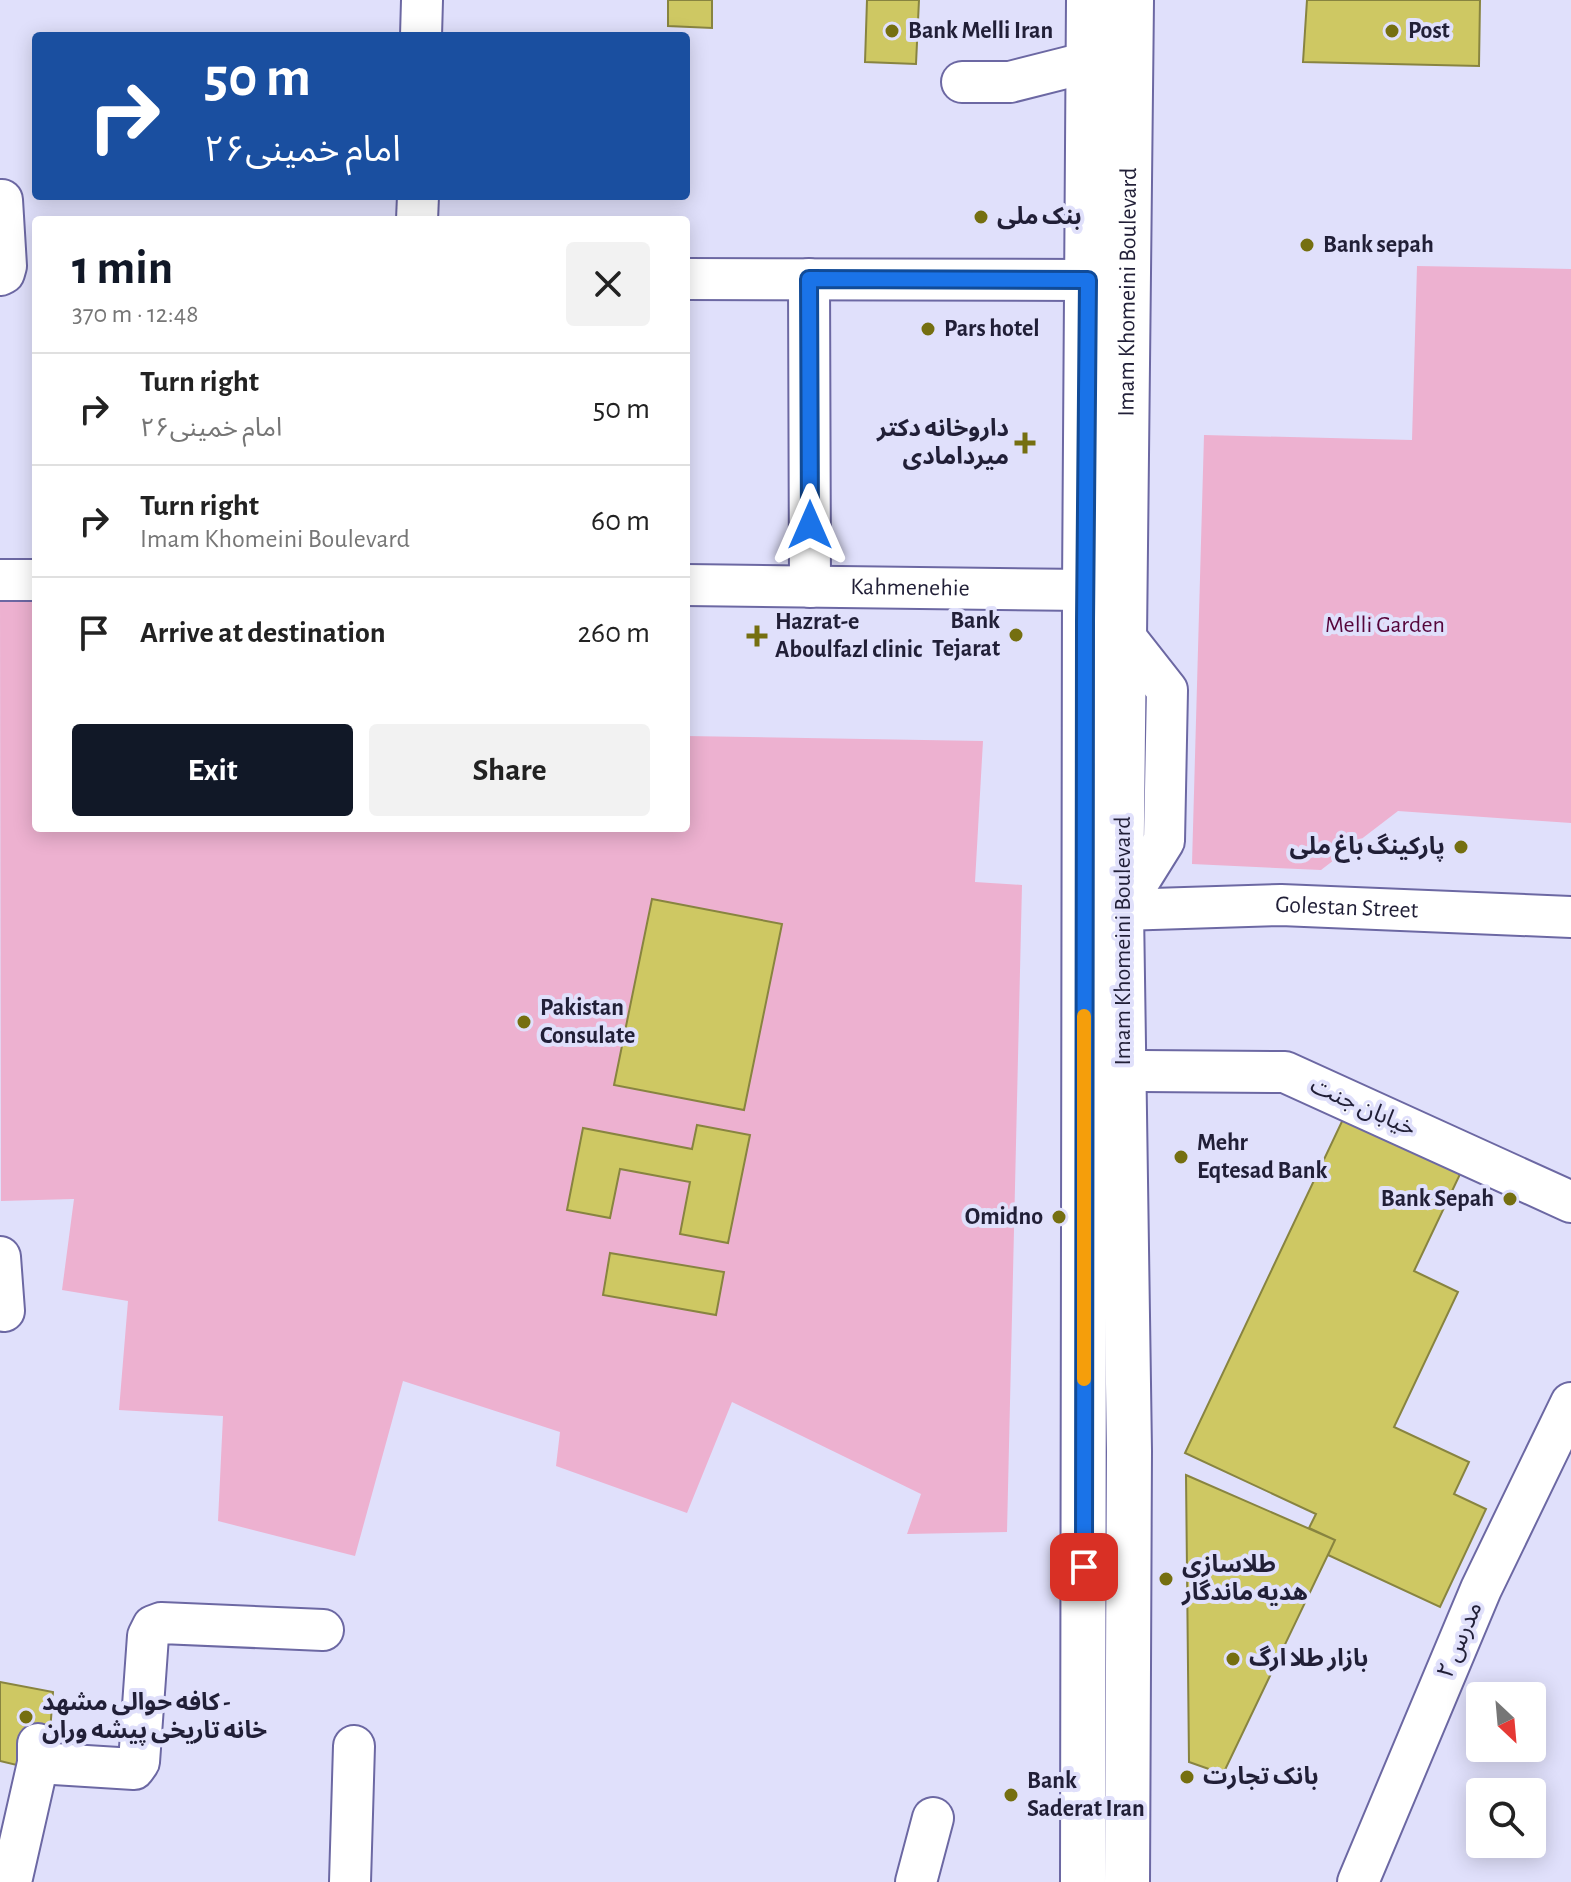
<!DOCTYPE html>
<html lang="en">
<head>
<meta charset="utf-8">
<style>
  body { margin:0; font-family:"Alegreya Sans","Noto Sans Arabic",sans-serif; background:#f2f2f2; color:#222; height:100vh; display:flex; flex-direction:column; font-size:30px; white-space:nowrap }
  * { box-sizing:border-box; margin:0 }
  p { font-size:26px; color:#767676 }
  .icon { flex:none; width:44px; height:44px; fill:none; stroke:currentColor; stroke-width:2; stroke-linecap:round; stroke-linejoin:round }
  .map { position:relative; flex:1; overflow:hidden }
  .panel { position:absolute; left:32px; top:216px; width:658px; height:616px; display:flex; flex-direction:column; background:#fff; border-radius:8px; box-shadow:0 4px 20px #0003 }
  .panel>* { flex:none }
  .top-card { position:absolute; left:32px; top:32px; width:658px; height:168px; border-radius:8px; box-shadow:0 4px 20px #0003; background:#1a4fa0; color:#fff; overflow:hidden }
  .needle { width:52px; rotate:154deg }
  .fabs { position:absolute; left:1466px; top:1682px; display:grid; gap:16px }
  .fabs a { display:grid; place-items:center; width:80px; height:80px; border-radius:8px; background:#fff; box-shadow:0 4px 20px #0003; font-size:40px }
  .pin { position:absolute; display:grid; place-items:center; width:68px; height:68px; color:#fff; margin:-34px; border-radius:16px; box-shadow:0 4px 12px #0006 }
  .me { position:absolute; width:88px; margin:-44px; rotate:0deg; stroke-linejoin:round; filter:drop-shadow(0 0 6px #0008) }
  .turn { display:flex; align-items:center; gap:28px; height:168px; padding:0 40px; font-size:36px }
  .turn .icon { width:104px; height:104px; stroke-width:2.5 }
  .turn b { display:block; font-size:56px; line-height:68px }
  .round { display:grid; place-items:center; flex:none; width:84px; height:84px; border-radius:8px; background:#f2f2f2 }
  .overview { display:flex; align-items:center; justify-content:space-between; height:136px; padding:0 40px }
  h1 { font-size:48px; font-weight:700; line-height:60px; color:#111827 }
  .cta { display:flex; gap:16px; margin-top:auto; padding:16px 40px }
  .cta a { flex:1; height:92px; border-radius:8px; background:#111827; color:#fff; font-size:32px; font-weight:700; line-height:92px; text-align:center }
  .cta a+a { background:#f2f2f2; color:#222 }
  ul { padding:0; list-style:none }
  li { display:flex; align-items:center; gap:24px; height:112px; padding:0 40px; border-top:2px solid #e0e0e0 }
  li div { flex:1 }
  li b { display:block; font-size:30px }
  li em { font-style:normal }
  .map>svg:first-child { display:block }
  .green { fill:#edb1d0; fill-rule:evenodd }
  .building { fill:#cec863; stroke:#888440; stroke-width:2 }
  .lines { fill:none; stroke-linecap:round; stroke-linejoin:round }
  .minor-casing { stroke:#6c68a3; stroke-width:44 }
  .major-casing { stroke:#6c68a3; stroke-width:48 }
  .minor { stroke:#fff; stroke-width:40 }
  .major { stroke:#fff; stroke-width:44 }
  .route-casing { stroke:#114b97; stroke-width:20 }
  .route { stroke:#1a73e8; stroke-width:14 }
  .slow { stroke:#f59e0b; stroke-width:14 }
  .poi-dot { fill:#756f10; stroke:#e0e0fb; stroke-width:3 }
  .labels { text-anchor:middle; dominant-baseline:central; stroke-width:8; stroke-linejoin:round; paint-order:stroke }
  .poi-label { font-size:24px; font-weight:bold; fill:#211f37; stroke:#e0e0fb; text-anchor:start }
  .street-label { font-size:24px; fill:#211f37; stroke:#e0e0fb }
  .park-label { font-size:24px; fill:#56053b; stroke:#e0e0fb }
</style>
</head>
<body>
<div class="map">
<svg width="1571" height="1882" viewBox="0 0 1571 1882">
  <rect width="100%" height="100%" fill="#e0e0fb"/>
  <path class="green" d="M 1417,266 L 1571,269 L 1571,823 L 1398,811 L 1321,870 L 1192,864 L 1204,435 L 1412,440 Z
    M 0,598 L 36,600 L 36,828 L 686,828 L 686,736 L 983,741 L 975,882 L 1022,885 L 1007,1532 L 907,1534 L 921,1494 L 732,1402 L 687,1513 L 556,1466 L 560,1432 L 403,1381 L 355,1556 L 218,1521 L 223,1416 L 119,1410 L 128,1301 L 62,1290 L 74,1199 L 1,1201 ZM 652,899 L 782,924 L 744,1110 L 615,1084 ZM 697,1125 L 749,1135 L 728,1243 L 680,1234 L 690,1182 L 620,1169 L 610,1218 L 567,1210 L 583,1129 L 692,1149 ZM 611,1253 L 723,1272 L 603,1295 Z"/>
  <path class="building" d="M 668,0 L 712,0 L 712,28 L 668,26 Z
    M 867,0 L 919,0 L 916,64 L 865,62 Z
    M 1307,0 L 1480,0 L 1479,66 L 1303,62 Z
    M 652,899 L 782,924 L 744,1110 L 614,1085 Z
    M 1345,1115 L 1462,1170 L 1414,1271 L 1458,1292 L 1394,1427 L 1469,1462 L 1454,1494 L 1486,1509 L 1440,1607 L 1328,1555 L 1335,1540 L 1309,1528 L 1316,1514 L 1185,1453 Z
    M 697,1125 L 750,1135 L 728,1243 L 680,1234 L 690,1182 L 620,1169 L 610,1218 L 567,1210 L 583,1128 L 692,1149 Z
    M 610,1253 L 724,1272 L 716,1315 L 603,1295 Z
    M 1186,1475 L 1335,1540 L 1223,1774 L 1189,1762 Z
    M 0,1682 L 53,1692 L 49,1746 L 25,1767 L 0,1761 Z"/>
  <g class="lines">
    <g class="minor-casing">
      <g id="minor">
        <path d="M 421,36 L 422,0"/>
        <path d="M 962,82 L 1010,82 L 1089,62"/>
        <path d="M 417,220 L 418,196"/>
        <path d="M 0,275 L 4,273 L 6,266 L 2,200"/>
        <path d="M 686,279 L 1088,280"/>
        <path d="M 809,279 L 810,587"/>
        <path d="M 0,580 L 36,580"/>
        <path id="s1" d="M 686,585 L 1085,590"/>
        <path id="s2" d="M 1121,910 L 1281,905 L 1571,917"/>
        <path d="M 1121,910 L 1164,841 L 1167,690 L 1123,634"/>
        <path d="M 1142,1071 L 1285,1072 L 1571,1202"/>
        <path d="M 0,1257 L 4,1311"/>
        <path d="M 38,1763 L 134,1769 L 139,1762 L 148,1636 L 153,1626 L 161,1623 L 323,1630"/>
        <path d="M 11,1882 L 38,1763 L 38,1744"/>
        <path d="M 350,1882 L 354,1746"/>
        <path d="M 916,1882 L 933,1818"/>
        <path d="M 1358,1882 L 1481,1589 L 1571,1403"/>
      </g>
    </g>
    <g class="major-casing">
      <g id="major">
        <path d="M 1083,1882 L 1085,590 L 1089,0"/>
        <path id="s3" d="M 1127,1882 L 1129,1451 L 1121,910 L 1131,0"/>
      </g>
    </g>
    <use href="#minor" class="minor"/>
    <use href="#major" class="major"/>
  </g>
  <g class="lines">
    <g class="route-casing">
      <path id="route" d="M 810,525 L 809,279 L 1088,280 L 1085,622 L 1084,1567"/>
    </g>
    <use href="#route" class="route"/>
    <path class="slow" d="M 1084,1379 L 1084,1016"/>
  </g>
  <g class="poi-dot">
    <circle cx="892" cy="31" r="8"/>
    <circle cx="1392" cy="31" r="8"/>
    <circle cx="981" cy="217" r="8"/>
    <circle cx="1307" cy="245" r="8"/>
    <circle cx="928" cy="329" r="8"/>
    <path d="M1021 431h8v8h8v8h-8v8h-8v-8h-8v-8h8z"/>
    <circle cx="1016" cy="635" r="8"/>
    <path d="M753 624h8v8h8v8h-8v8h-8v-8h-8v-8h8z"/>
    <circle cx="1461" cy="847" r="8"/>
    <circle cx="524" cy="1022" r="8"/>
    <circle cx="1181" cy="1157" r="8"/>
    <circle cx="1510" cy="1199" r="8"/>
    <circle cx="1059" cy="1217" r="8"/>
    <circle cx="1166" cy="1579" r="8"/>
    <circle cx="1233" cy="1659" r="8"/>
    <circle cx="26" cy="1717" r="8"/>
    <circle cx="1187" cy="1777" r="8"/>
    <circle cx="1011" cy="1795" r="8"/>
  </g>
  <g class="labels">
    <g class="poi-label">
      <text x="908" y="31">Bank Melli Iran</text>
      <text x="1408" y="31">Post</text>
      <text x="997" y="217">بنک ملی</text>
      <text x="1323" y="245">Bank sepah</text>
      <text x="944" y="329">Pars hotel</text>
      <text x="1009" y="429" text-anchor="end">داروخانه دکتر<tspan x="1009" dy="28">میردامادی</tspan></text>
      <text x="1000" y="621" text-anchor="end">Bank<tspan x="1000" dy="28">Tejarat</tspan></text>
      <text x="775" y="622">Hazrat-e<tspan x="775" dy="28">Aboulfazl clinic</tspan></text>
      <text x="1445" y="847" text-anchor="end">پارکینگ باغ ملی</text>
      <text x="540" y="1008">Pakistan<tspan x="540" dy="28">Consulate</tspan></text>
      <text x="1197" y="1143">Mehr<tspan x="1197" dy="28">Eqtesad Bank</tspan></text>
      <text x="1494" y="1199" text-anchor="end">Bank Sepah</text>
      <text x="1043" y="1217" text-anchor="end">Omidno</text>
      <text x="1182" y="1565">طلاسازی<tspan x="1182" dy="28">هدیه ماندگار</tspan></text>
      <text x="1249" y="1659">بازار طلا ارگ</text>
      <text x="42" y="1703">کافه حوالی مشهد -<tspan x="42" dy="28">خانه تاریخی پیشه وران</tspan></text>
      <text x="1203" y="1777">بانک تجارت</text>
      <text x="1027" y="1781">Bank<tspan x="1027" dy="28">Saderat Iran</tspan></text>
    </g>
    <g class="street-label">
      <text stroke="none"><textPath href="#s3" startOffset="1590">Imam Khomeini Boulevard</textPath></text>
      <text stroke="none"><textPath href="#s1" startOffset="224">Kahmenehie</textPath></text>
      <text stroke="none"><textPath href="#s2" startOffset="226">Golestan Street</textPath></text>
      <text transform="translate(1123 941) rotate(-90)">Imam Khomeini Boulevard</text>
      <text transform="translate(1363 1107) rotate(24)">خیابان جنت</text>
      <text transform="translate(1460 1640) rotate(-67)">مدرس ۲</text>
    </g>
    <g class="park-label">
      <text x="1385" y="625">Melli Garden</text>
    </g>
  </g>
</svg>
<div class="fabs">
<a><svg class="needle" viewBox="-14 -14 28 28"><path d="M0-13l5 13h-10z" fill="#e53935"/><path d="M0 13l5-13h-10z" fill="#767676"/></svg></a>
<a><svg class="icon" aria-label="search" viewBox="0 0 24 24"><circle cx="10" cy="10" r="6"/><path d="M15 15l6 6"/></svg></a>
</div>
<div class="pin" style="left:1084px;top:1567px;background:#d93025"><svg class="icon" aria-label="arrive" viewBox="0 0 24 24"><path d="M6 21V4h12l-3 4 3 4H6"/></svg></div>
<svg class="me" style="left:810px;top:525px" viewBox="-20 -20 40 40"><path d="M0-17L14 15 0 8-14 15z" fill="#1a73e8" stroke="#fff" stroke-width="4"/></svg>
<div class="top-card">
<div class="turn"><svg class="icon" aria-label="right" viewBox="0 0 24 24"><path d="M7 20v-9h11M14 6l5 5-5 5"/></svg><div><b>50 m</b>امام خمینی۲۶</div></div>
</div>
<section class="panel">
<div class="overview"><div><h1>1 min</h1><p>370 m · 12:48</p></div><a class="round"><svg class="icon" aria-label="close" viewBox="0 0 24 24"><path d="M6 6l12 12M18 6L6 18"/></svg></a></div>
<ul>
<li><svg class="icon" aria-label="right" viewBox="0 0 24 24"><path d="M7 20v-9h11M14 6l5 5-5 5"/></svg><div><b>Turn right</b><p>امام خمینی۲۶</p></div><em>50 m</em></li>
<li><svg class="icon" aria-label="right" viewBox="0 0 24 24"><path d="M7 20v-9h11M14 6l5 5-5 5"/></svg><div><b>Turn right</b><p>Imam Khomeini Boulevard</p></div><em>60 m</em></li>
<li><svg class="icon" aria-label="arrive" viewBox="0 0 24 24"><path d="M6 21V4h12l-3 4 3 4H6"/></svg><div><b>Arrive at destination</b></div><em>260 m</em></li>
</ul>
<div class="cta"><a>Exit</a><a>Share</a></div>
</section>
</div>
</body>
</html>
